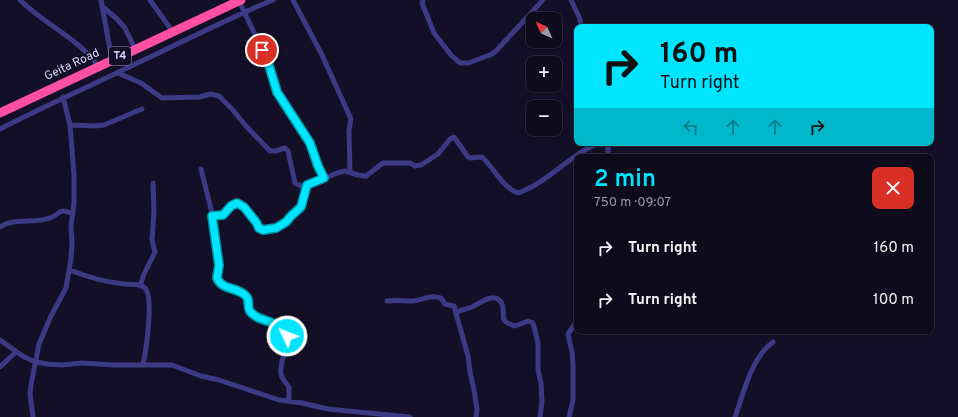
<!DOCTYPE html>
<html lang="en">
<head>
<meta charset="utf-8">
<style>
  body { margin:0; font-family:Overpass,sans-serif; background:#1c1929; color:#f1f3f6; height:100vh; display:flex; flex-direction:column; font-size:15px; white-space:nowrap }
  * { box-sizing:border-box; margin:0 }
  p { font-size:13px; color:#9b9ba3 }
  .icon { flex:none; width:22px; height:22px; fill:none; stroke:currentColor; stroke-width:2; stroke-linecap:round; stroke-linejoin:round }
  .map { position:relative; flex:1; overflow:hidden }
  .side { position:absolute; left:574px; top:154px; width:360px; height:180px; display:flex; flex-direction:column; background:#0e0b1c; border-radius:8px; box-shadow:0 1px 3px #0004,0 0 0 1px #2e2b3b }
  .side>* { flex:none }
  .top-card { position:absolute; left:574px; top:24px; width:360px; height:122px; border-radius:8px; box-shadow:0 1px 3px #0004,0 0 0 1px #2e2b3b; background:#00e5ff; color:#111; overflow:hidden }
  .needle { width:26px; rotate:315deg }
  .fabs { position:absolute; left:526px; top:12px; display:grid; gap:8px }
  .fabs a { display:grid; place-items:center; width:36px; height:36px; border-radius:8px; background:#0e0b1c; box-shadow:0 1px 3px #0004,0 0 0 1px #2e2b3b; font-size:20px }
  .pin { position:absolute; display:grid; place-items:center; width:34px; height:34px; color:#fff; margin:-17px; border:2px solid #fff; border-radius:50%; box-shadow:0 1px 4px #0007 }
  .me { position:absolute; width:44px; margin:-22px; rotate:313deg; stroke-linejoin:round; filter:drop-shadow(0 0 3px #0008) }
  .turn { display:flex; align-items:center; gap:14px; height:84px; padding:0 20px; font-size:18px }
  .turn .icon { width:52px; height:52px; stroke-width:2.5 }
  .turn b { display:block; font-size:28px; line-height:34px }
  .lanes { display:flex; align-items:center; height:38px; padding:0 20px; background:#0003; justify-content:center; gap:20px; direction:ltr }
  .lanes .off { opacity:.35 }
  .round { display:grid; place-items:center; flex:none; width:42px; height:42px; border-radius:8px; background:#1c1929 }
  .summary { display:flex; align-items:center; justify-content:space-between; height:68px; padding:0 20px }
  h1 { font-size:24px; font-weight:600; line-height:30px; color:#00e5ff }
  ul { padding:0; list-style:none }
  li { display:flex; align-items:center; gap:12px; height:52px; padding:0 20px }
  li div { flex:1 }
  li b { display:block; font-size:15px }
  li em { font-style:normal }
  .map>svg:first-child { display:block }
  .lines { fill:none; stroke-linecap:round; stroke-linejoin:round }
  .street { stroke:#3d3a85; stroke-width:5 }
  .highway { stroke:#ff4fa3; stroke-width:9 }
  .route-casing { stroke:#0095a6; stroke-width:10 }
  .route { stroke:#00e5ff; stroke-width:7 }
  .labels { text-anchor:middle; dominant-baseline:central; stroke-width:4; stroke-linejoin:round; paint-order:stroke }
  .shield { fill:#130f26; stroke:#9e99be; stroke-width:1 }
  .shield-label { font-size:11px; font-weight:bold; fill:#d9d4ff }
  .street-label { font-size:12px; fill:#d9d4ff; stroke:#130f26 }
</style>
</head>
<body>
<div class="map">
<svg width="958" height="417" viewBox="0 0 958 417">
  <rect width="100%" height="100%" fill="#130f26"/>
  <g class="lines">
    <path class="street" d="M 20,0 C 44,24 78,38 98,66
      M 101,0 L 112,60
      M 150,0 L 173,32
      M 293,0 L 322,55 L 351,119 L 349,130 L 350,172
      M 423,0 L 422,3 L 434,33 L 451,55 L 460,63 L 468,63 L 490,55 L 495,52 L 543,0
      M 571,0 L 580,19 L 581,27
      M 239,1 L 268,62 L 277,93 L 310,143 L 318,167 L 324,178
      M 104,8 L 117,19 L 125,28 L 135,49
      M 118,73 L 141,83 L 162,98 L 200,97 L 210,94 L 219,96 L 231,108 L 246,126 L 270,151 L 275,151 L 285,148 L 288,151 L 295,183 L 301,186 L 316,182 L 337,173 L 345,171 L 358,175 L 366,176 L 383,163 L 410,163 L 415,166 L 421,165 L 438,154 L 450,139 L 454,137 L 468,157 L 470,158 L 482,157 C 494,168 502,187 518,193 C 548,183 571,153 600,143
      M 70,125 L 95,126 L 104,125 L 142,109
      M 0,129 C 43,107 86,88 129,67 C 177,45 224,20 273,0
      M 608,143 L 608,157
      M 201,169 L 211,209 L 219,265 L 217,278 C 223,290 236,287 245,295 C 252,300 244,309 254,316 C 263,322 278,321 284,330 C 293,341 278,362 281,374 C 282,380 287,383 289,387 L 289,401
      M 212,216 L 223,215 L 231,205 L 237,203 L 244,207 L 256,221 L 259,228 L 263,230 L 276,228 L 286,222 L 293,214 L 301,207 L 307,185
      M 0,227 C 14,217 34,224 50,218 C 62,214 57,207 73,214
      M 70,270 C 87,277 105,282 124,284 C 130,285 140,283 145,288 C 154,297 146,351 143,365
      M 140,286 L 144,274 L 155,252 L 152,240 L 154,211 L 153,183
      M 387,301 C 395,300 404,301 413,301 C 423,300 430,294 441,298 L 445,304 L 454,306 L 468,356 L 470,372 L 474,390 L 477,409 L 476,417
      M 457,312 C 461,310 467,309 472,307 C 480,303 496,290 502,304 C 507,316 496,320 515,326 L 528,321 L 533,323 L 538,343 L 538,370 L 541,383 L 542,402 L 540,417
      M 0,340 L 24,357 L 36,362 L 47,364 L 62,365 L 82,363 L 114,365 L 172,365 L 201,376 L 219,380 L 279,400 L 302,403 L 328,409 L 410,417
      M 0,367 L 16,352
      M 33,417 L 30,394 L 31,385 L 39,344 L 51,316 L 66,288 L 71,258 L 72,242 L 71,226 L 74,203 L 74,175 L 70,125 L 63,97
      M 569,417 L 573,400 L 573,364 L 572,352 L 568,334 L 577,321
      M 735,417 C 744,392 751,358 773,342"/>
    <path class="highway" d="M 0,113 L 241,0"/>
  </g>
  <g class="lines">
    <g class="route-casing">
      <path id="route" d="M 262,50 L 268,62 L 277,92 L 310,143 L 318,166 L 324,178 L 307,185 L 301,207 L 291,216 L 286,222 L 276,228 L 263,230 L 259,228 L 256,222 L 244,207 L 237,203 L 231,206 L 223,215 L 212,216 L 219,265 L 217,278 C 222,290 236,287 245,295 C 253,301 242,309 257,317 C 268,323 283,322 287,336"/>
    </g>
    <use href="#route" class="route"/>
  </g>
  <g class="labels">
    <rect class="shield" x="109" y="47" width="22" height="18" rx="3"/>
    <g class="shield-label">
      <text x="120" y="56">T4</text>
    </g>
    <g class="street-label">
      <text transform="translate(72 65) rotate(-25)">Geita Road</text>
    </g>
  </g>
</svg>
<div class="fabs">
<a><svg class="needle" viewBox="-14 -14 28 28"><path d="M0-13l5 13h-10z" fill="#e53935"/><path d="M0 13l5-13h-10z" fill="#9b9ba3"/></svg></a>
<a>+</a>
<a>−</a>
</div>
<div class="pin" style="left:262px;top:50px;background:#d93025"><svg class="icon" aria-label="arrive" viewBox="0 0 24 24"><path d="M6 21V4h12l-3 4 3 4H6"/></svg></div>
<svg class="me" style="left:287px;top:336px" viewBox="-20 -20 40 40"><circle r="17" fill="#00e5ff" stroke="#fff" stroke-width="3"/><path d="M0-11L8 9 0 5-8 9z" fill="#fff"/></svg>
<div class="top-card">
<div class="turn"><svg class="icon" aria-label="right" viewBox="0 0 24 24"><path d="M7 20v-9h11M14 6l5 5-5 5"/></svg><div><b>160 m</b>Turn right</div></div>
<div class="lanes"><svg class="icon off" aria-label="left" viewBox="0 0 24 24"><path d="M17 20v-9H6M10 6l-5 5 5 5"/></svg><svg class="icon off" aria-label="ahead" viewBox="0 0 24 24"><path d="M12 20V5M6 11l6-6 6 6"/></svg><svg class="icon off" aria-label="ahead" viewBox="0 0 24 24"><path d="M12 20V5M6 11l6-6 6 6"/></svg><svg class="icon" aria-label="right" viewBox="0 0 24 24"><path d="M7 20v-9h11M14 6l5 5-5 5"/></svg></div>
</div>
<section class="side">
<div class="summary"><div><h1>2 min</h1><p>750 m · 09:07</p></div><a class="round" style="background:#d93025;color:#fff"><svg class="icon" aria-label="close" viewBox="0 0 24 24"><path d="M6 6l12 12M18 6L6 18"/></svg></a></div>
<ul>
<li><svg class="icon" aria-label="right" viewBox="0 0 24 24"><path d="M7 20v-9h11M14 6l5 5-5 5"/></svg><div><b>Turn right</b></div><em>160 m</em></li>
<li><svg class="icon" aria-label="right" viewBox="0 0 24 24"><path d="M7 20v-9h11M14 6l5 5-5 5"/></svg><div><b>Turn right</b></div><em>100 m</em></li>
</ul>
</section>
</div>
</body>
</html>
